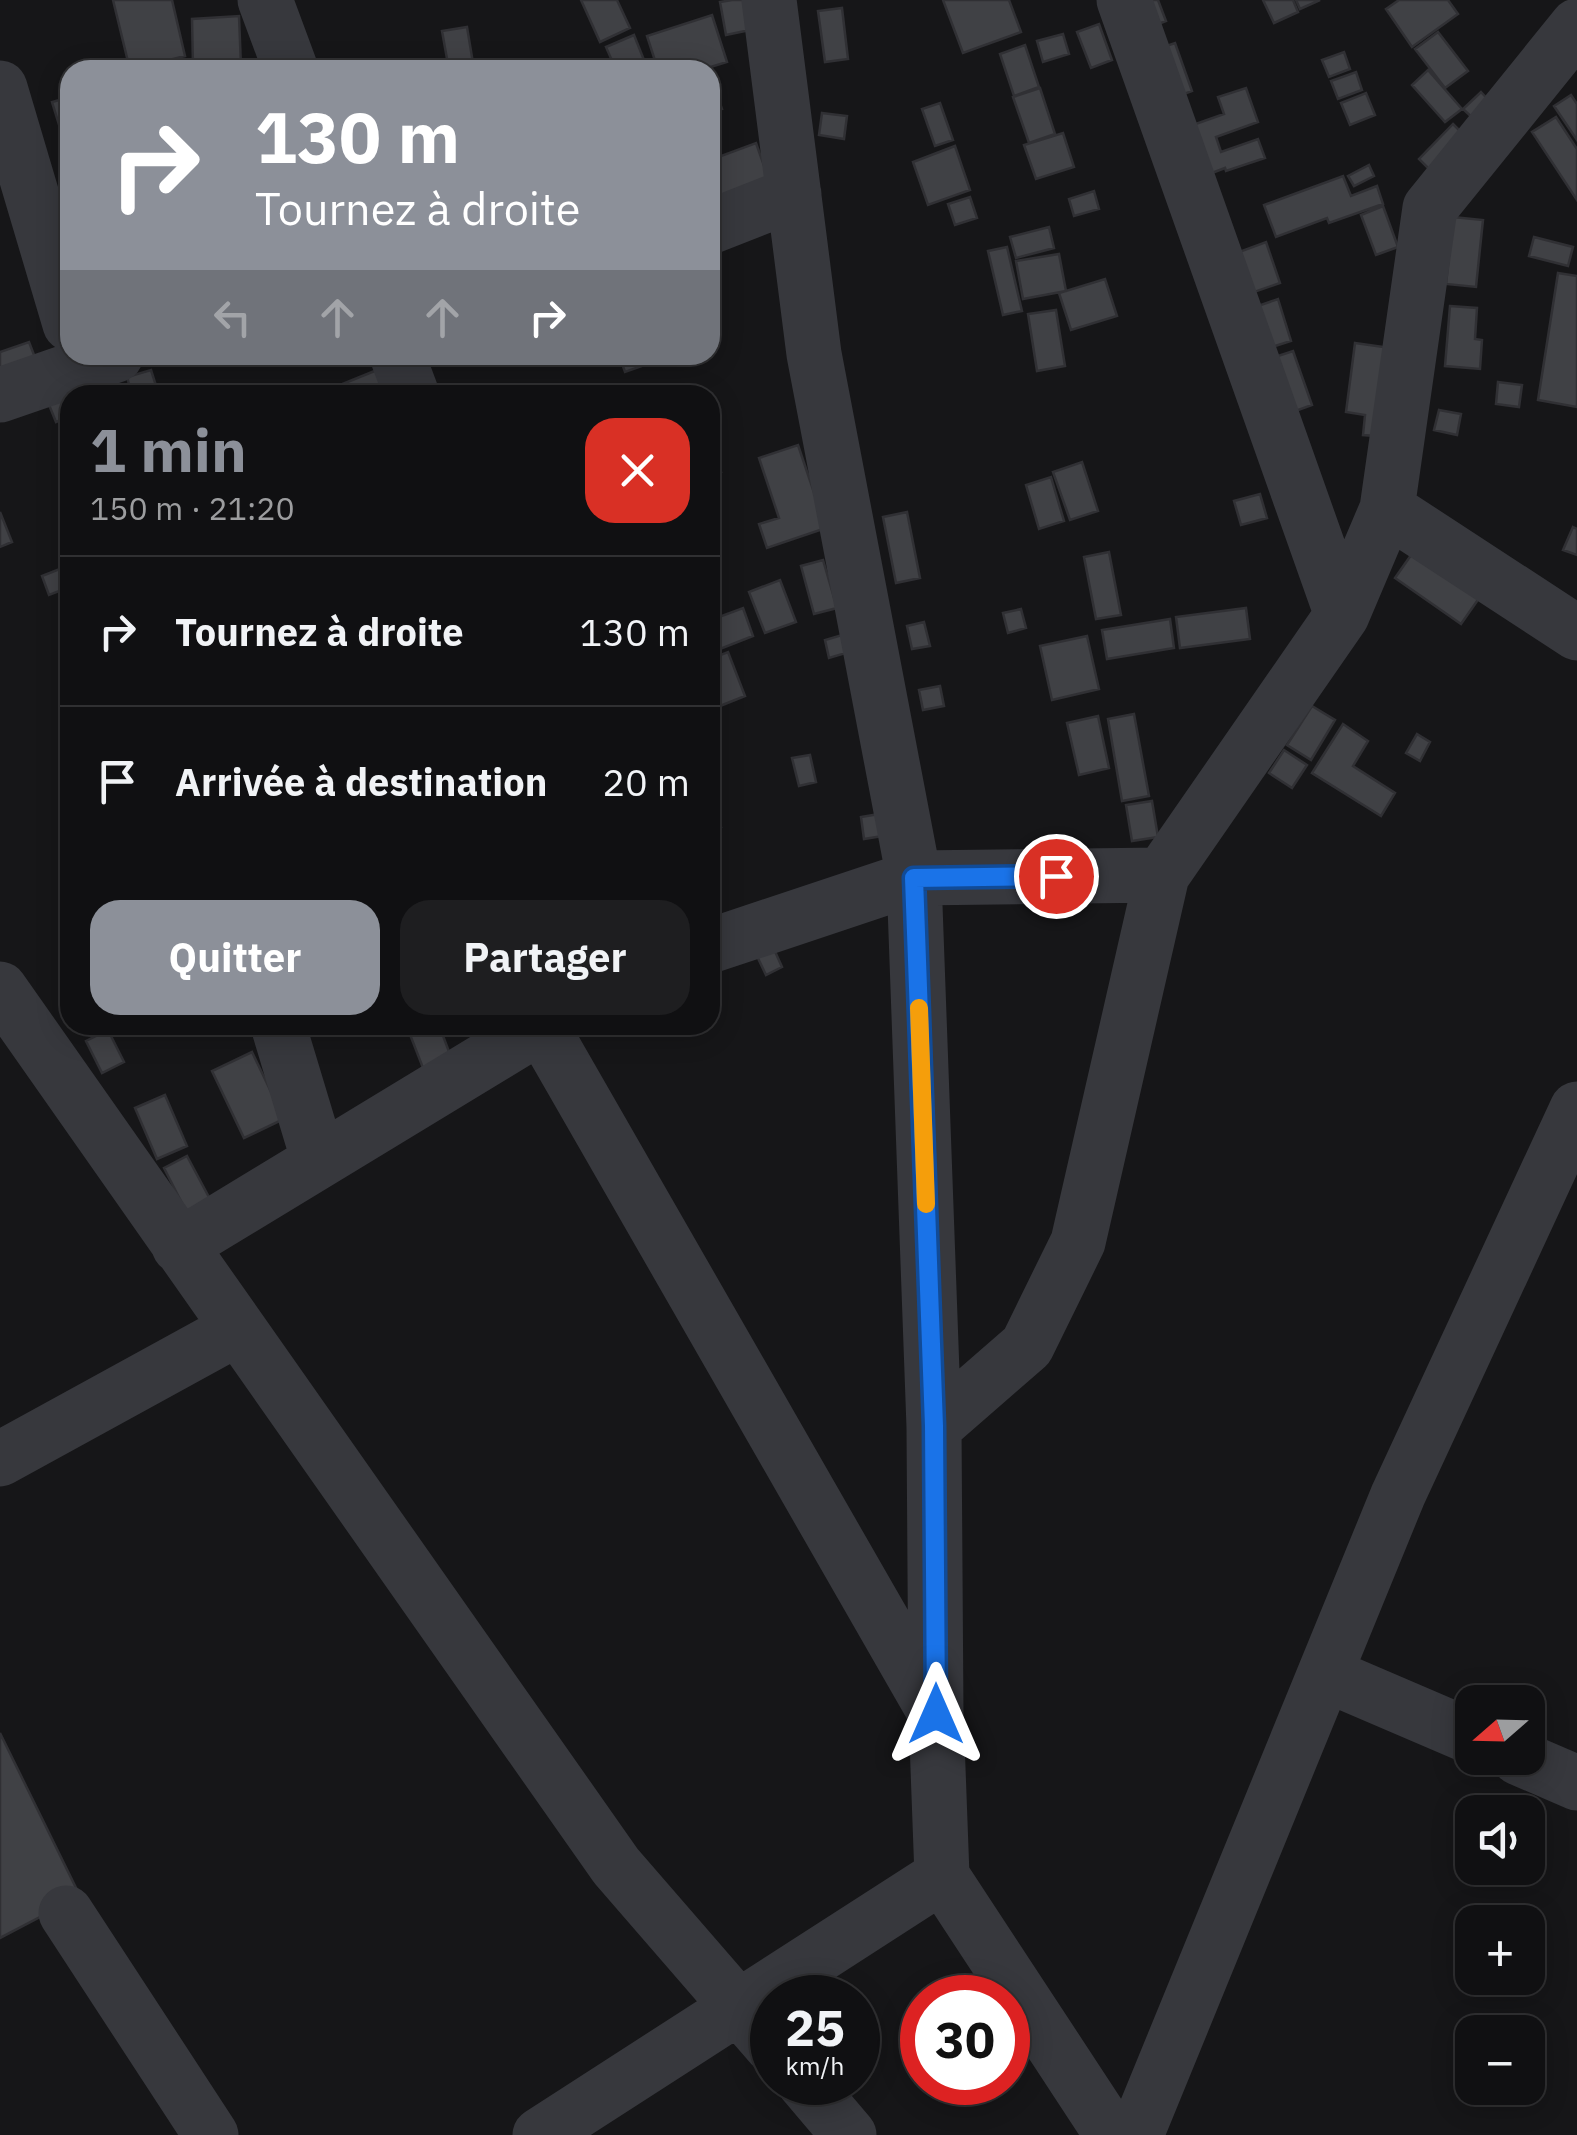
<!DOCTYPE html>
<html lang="fr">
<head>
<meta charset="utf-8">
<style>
  body { margin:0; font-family:"IBM Plex Sans",sans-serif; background:#1e1e20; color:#f1f3f6; height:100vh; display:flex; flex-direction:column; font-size:38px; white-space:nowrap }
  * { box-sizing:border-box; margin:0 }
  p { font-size:32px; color:#9c9d9f }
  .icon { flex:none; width:55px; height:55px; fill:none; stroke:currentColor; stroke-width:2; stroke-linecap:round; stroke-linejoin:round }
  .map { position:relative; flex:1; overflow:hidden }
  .details { position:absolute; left:60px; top:385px; width:660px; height:650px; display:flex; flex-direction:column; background:#101012; border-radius:30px; box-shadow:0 5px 25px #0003,0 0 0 2px #303032 }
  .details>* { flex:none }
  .top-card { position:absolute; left:60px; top:60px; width:660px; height:305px; border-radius:30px; box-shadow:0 5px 25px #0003,0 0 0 2px #303032; background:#8c9099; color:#fff; overflow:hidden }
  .needle { width:65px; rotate:250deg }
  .buttons { position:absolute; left:1455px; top:1685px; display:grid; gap:20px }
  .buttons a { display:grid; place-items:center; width:90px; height:90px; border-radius:20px; background:#101012; box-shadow:0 5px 25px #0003,0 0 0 2px #303032; font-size:50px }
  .speed { position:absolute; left:750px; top:1975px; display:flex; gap:20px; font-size:50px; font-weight:700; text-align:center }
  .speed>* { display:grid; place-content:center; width:130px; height:130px; border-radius:50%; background:#101012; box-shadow:0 5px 25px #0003,0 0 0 2px #303032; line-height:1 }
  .speed small { font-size:25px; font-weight:400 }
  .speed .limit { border:15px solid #d22; background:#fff; color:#111 }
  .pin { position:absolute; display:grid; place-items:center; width:85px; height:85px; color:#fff; margin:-42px; border:5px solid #fff; border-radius:50%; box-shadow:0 2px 10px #0007 }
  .me { position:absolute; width:110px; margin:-55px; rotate:0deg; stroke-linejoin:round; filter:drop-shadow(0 0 8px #0008) }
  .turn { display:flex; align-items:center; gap:35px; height:210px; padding:0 30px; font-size:45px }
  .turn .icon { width:130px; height:130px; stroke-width:2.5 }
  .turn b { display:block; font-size:70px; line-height:85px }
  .lanes { display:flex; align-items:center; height:95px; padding:0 30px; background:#0003; justify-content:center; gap:50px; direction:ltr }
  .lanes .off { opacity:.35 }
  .round { display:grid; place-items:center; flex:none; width:105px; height:105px; border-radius:30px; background:#1e1e20 }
  .summary { display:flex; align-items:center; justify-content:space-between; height:170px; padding:0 30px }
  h1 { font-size:60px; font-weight:700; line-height:75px; color:#8c9099 }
  .action { display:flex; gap:20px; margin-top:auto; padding:20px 30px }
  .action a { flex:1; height:115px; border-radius:30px; background:#8c9099; color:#fff; font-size:40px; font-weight:700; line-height:115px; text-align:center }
  .action a+a { background:#1e1e20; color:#f1f3f6 }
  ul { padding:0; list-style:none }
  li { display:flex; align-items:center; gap:30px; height:150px; padding:0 30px; border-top:2px solid #303032 }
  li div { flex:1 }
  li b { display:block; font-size:38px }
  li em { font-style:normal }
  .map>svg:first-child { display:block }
  .building { fill:#404145; stroke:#303034; stroke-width:2.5 }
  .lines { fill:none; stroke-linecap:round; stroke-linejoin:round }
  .minor { stroke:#37383d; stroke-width:55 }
  .route-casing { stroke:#114b97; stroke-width:25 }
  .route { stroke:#1a73e8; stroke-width:18 }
  .slow { stroke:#f59e0b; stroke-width:18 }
</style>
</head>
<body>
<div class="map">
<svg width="1577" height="2135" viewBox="0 0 1577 2135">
  <rect width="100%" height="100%" fill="#161618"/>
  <path class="building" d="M 113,0 L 172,0 L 185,56 L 130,70 Z
    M 581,0 L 617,0 L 630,28 L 600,42 Z
    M 732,0 L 744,0 L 750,30 L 726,35 L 720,2 Z
    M 943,0 L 1009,0 L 1021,32 L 963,53 Z
    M 1135,0 L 1158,0 L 1166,21 L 1145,29 Z
    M 1263,0 L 1293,0 L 1298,12 L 1274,23 Z
    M 1296,0 L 1320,0 L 1300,9 Z
    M 1399,0 L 1448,0 L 1458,14 L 1412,47 L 1386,9 Z
    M 842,8 L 848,59 L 825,62 L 818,11 Z
    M 712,15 L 727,62 L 701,70 L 658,70 L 647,36 Z
    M 239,16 L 241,66 L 193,67 L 192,19 Z
    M 1099,24 L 1112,60 L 1091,68 L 1077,32 Z
    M 467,27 L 474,69 L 449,70 L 442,31 Z
    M 1438,32 L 1468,71 L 1445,88 L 1415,49 Z
    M 1063,34 L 1069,54 L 1043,62 L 1037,41 Z
    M 634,35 L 648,70 L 616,70 L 606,47 Z
    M 1175,43 L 1192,91 L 1168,100 L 1151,51 Z
    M 1025,45 L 1039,87 L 1014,96 L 1000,54 Z
    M 1344,52 L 1350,69 L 1329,77 L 1322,60 Z
    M 1428,70 L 1462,109 L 1445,122 L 1412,85 Z
    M 1356,72 L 1362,90 L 1338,99 L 1331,81 Z
    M 710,75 L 722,109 L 710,113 Z
    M 1040,88 L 1055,134 L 1029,143 L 1013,97 Z
    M 1246,88 L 1258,122 L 1216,137 L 1221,152 L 1258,139 L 1265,158 L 1226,171 L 1225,168 L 1204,176 L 1187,127 L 1224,114 L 1218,97 Z
    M 1481,92 L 1493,105 L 1477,122 L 1463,109 Z
    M 1366,93 L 1375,115 L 1350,125 L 1341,103 Z
    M 1571,95 L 1577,104 L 1577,140 L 1554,106 Z
    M 70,97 L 70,143 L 65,144 L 52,102 Z
    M 940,103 L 953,140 L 935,146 L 922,109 Z
    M 822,113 L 847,116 L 844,139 L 819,135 Z
    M 1556,117 L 1577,149 L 1577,200 L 1532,132 Z
    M 1453,124 L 1470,141 L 1436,176 L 1419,159 Z
    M 1063,133 L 1074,167 L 1036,179 L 1024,145 Z
    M 756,143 L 769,180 L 710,201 L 710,160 Z
    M 955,146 L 970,190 L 928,205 L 913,162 Z
    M 1369,165 L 1374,176 L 1354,186 L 1348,176 Z
    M 1343,176 L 1351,196 L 1377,186 L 1383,204 L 1329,223 L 1327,218 L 1276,237 L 1264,205 Z
    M 1094,191 L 1099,209 L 1074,216 L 1069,199 Z
    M 970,197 L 977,218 L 955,225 L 948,204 Z
    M 1383,206 L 1398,247 L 1376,255 L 1361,215 Z
    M 1453,217 L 1483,220 L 1476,287 L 1446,284 Z
    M 1049,227 L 1054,248 L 1016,258 L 1010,237 Z
    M 1534,237 L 1573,247 L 1568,266 L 1529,256 Z
    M 1266,242 L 1280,283 L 1237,298 L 1223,258 Z
    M 1007,247 L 1022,311 L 1003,315 L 988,251 Z
    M 1059,254 L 1066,291 L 1023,299 L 1016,261 Z
    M 1558,273 L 1577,276 L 1577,407 L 1538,400 Z
    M 1105,279 L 1117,316 L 1071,330 L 1059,293 Z
    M 1278,299 L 1291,341 L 1269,348 L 1255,307 Z
    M 1450,306 L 1477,308 L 1475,339 L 1482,340 L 1480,369 L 1445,366 Z
    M 1056,310 L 1065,366 L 1037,371 L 1028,314 Z
    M 29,342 L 36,360 L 0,373 L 0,352 Z
    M 1355,343 L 1398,349 L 1387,437 L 1363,435 L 1365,415 L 1346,412 Z
    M 1293,351 L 1312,405 L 1282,416 L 1263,361 Z
    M 335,355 L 368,355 L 338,365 Z
    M 619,355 L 673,355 L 625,372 Z
    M 382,368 L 393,395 L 344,395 L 340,385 Z
    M 151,370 L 159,395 L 132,395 L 127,377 Z
    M 1498,382 L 1522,385 L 1519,407 L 1496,404 Z
    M 70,395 L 70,416 L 56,422 L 47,400 Z
    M 1439,410 L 1461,414 L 1457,435 L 1434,430 Z
    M 710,443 L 721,472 L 710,476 Z
    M 798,445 L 826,528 L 767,548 L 759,524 L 779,518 L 759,458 Z
    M 1082,462 L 1098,511 L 1070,520 L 1053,472 Z
    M 1051,477 L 1064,521 L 1039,529 L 1026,485 Z
    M 1260,494 L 1267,518 L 1241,525 L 1234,501 Z
    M 0,512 L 12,542 L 0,547 Z
    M 907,512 L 920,578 L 896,583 L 883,517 Z
    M 1573,527 L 1577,529 L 1577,555 L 1563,550 Z
    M 1416,548 L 1482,594 L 1461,624 L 1395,578 Z
    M 1109,552 L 1121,615 L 1096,619 L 1084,557 Z
    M 823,560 L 837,608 L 814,614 L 801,566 Z
    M 62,568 L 70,587 L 49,595 L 42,576 Z
    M 780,580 L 796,622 L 765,633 L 749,592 Z
    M 743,608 L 753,636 L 710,653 L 710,618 L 711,620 Z
    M 1246,608 L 1250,639 L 1180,648 L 1176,617 Z
    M 1021,609 L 1026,628 L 1008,633 L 1003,613 Z
    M 1170,619 L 1174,648 L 1107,659 L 1102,630 Z
    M 924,622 L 930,646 L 912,649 L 907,626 Z
    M 842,635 L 846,653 L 829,658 L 825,640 Z
    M 1087,636 L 1099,689 L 1052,700 L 1040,646 Z
    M 728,652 L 745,696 L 720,706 L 710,679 L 710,659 Z
    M 940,686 L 944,706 L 923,710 L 919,690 Z
    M 1312,706 L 1335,720 L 1311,760 L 1287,745 Z
    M 710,714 L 719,739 L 710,742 Z
    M 1134,714 L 1149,796 L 1122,801 L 1108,719 Z
    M 1098,716 L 1109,768 L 1079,775 L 1067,723 Z
    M 1343,724 L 1368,741 L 1353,766 L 1395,793 L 1381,816 L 1312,773 Z
    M 1417,734 L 1430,742 L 1420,761 L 1406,753 Z
    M 1284,750 L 1307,765 L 1292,788 L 1269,773 Z
    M 810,755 L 816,782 L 799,786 L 792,758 Z
    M 1152,801 L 1158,837 L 1132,841 L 1126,805 Z
    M 711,802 L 721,827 L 710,832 L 710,803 Z
    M 885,813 L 889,835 L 864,839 L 861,817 Z
    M 773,947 L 782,967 L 766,975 L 756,954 Z
    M 427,1025 L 439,1025 L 451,1057 L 423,1068 L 409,1032 Z
    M 108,1030 L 124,1062 L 102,1073 L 86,1041 Z
    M 252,1052 L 284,1119 L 244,1138 L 212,1071 Z
    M 165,1095 L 187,1146 L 157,1159 L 135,1108 Z
    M 187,1156 L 211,1201 L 187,1213 L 164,1168 Z
    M 0,1733 L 80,1896 L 0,1938 Z"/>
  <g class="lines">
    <path class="minor" d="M 265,0 L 291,70
      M 769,0 L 814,354 L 914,878 L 934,1427 L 936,1714 L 942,1876 L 1112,2135
      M 1124,0 L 1342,615
      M 0,88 L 70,324
      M 710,227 L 794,194
      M 397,355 L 412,395
      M 0,395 L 116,355
      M 1387,509 L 1577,633
      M 710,946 L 914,878 L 1162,875
      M 0,989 L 616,1866 L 772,2046
      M 278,1025 L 319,1161
      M 541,1026 L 933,1709
      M 179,1246 L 543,1025
      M 934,1427 L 1027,1346 L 1078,1242 L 1162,875 L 1342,615 L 1387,509 L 1430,208 L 1577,26
      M 0,1459 L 237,1329
      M 1325,1674 L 1472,1737
      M 1519,1758 L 1577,1783
      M 66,1913 L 211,2135
      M 804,2082 L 849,2135
      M 540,2135 L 942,1876
      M 1136,2135 L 1398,1495 L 1577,1109"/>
  </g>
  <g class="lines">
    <g class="route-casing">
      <path id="route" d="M 936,1714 L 934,1426 L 914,878 L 1056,876"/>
    </g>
    <use href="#route" class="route"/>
    <path class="slow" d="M 919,1008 L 926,1204"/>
  </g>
</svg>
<div class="buttons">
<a><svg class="needle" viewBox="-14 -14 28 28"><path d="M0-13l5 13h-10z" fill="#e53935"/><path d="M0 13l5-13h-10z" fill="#9c9d9f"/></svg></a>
<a><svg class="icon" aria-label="sound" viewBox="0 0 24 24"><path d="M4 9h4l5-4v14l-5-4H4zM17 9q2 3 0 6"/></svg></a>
<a>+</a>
<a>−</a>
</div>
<div class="speed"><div>25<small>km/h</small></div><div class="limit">30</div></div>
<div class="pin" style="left:1056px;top:876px;background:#d93025"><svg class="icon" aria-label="arrive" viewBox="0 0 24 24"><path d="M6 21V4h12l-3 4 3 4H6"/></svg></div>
<svg class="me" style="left:936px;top:1714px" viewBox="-20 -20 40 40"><path d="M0-17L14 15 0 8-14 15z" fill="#1a73e8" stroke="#fff" stroke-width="4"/></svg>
<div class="top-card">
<div class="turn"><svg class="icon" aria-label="right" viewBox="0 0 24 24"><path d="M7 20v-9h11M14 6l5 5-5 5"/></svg><div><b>130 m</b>Tournez à droite</div></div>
<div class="lanes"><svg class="icon off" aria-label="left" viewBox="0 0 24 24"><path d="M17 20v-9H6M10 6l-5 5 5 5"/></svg><svg class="icon off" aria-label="ahead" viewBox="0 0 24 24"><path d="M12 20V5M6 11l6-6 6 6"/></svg><svg class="icon off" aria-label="ahead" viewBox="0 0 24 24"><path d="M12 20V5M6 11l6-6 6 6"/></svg><svg class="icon" aria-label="right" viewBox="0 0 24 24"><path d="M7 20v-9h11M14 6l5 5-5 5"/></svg></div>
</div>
<section class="details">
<div class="summary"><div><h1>1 min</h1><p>150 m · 21:20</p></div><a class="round" style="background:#d93025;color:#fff"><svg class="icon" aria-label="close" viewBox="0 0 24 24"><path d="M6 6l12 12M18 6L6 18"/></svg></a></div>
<ul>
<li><svg class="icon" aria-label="right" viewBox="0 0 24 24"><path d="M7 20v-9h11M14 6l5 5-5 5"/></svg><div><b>Tournez à droite</b></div><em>130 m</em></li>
<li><svg class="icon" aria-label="arrive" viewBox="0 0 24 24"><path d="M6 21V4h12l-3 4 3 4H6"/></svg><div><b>Arrivée à destination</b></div><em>20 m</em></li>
</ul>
<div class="action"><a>Quitter</a><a>Partager</a></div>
</section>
</div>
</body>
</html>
